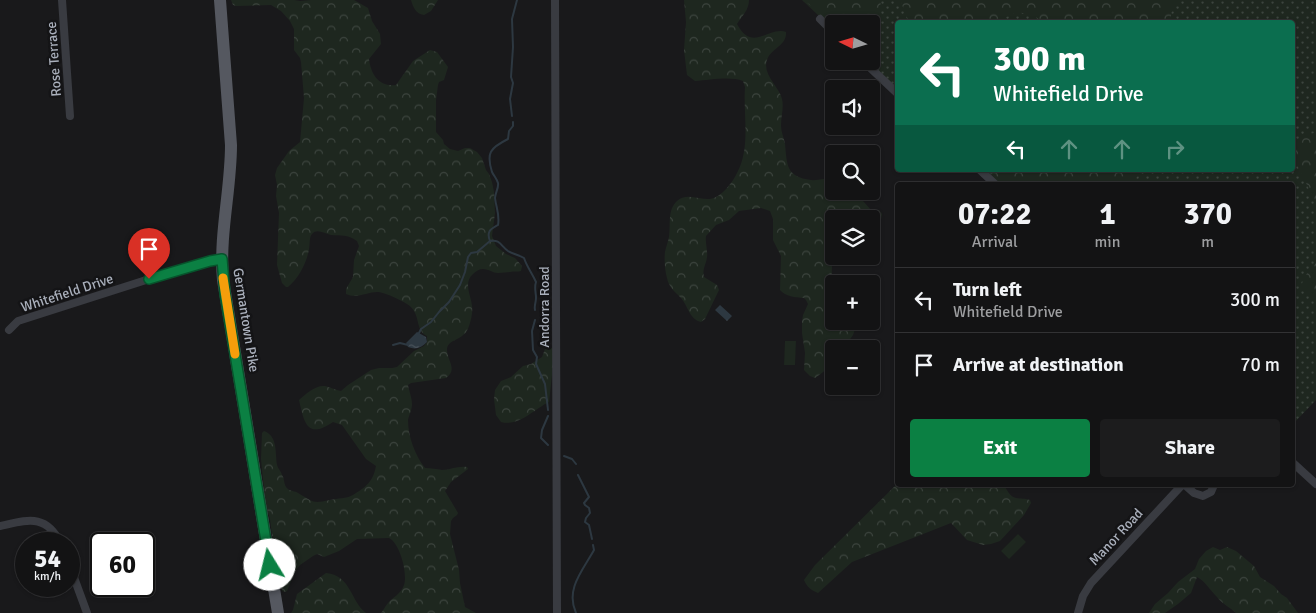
<!DOCTYPE html>
<html lang="en">
<head>
<meta charset="utf-8">
<style>
  body { margin:0; font-family:Signika,sans-serif; background:#1c1c1d; color:#f1f3f6; height:100vh; display:flex; flex-direction:column; font-size:19px; white-space:nowrap }
  * { box-sizing:border-box; margin:0 }
  p { font-size:16px; color:#9d9ea0 }
  .icon { flex:none; width:28px; height:28px; fill:none; stroke:currentColor; stroke-width:2; stroke-linecap:round; stroke-linejoin:round }
  .map { position:relative; flex:1; overflow:hidden }
  .details { position:absolute; left:895px; top:182px; width:400px; height:305px; display:flex; flex-direction:column; background:#131314; border-radius:5px; box-shadow:0 1px 4px #0004,0 0 0 1px #323234 }
  .details>* { flex:none }
  .hud { position:absolute; left:895px; top:20px; width:400px; height:152px; border-radius:5px; box-shadow:0 1px 4px #0004,0 0 0 1px #323234; background:#0b6e4f; color:#fff; overflow:hidden }
  .needle { width:32px; rotate:275deg }
  .controls { position:absolute; left:825px; top:15px; display:grid; gap:10px }
  .controls a { display:grid; place-items:center; width:55px; height:55px; border-radius:5px; background:#131314; box-shadow:0 1px 4px #0004,0 0 0 1px #323234; font-size:25px }
  .speed { position:absolute; left:15px; top:532px; display:flex; gap:10px; font-size:25px; font-weight:700; text-align:center }
  .speed>* { display:grid; place-content:center; width:65px; height:65px; border-radius:50%; background:#131314; box-shadow:0 1px 4px #0004,0 0 0 1px #323234; line-height:1 }
  .speed small { font-size:12px; font-weight:400 }
  .speed .limit { border:2px solid #111; border-radius:8px; background:#fff; color:#111 }
  .pin { position:absolute; display:grid; place-items:center; width:42px; height:42px; color:#fff; margin:-51px -21px; border-radius:50% 50% 50% 0; rotate:-45deg; box-shadow:0 0 5px #0007 }
  .pin .icon { rotate:45deg }
  .me { position:absolute; width:55px; margin:-28px; rotate:351deg; stroke-linejoin:round; filter:drop-shadow(0 0 4px #0008) }
  .turn { display:flex; align-items:center; gap:18px; height:105px; padding:0 15px; font-size:22px }
  .turn .icon { width:65px; height:65px; stroke-width:2.5 }
  .turn b { display:block; font-size:35px; line-height:42px }
  .lanes { display:flex; align-items:center; height:48px; padding:0 15px; background:#0003; justify-content:center; gap:25px; direction:ltr }
  .lanes .off { opacity:.35 }
  .eta { display:flex; justify-content:space-evenly; align-items:center; height:85px; text-align:center }
  .eta b { font-size:30px; font-weight:700; line-height:35px }
  .button { display:flex; gap:10px; margin-top:auto; padding:10px 15px }
  .button a { flex:1; height:58px; border-radius:5px; background:#0b8043; color:#fff; font-size:20px; font-weight:700; line-height:58px; text-align:center }
  .button a+a { background:#1c1c1d; color:#f1f3f6 }
  ul { padding:0; list-style:none }
  li { display:flex; align-items:center; gap:15px; height:65px; padding:0 15px; border-top:1px solid #323234 }
  li div { flex:1 }
  li b { display:block; font-size:19px }
  li em { font-style:normal }
  .map>svg:first-child { display:block }
  .grass { fill:url(#grass-dots) }
  .forest { fill:url(#forest-crowns) }
  .garden { fill:#1e271f }
  .water { fill:url(#water-ripples) }
  .lines { fill:none; stroke-linecap:round; stroke-linejoin:round }
  .stream { stroke:#2d3841; stroke-width:2 }
  .minor { stroke:#393b41; stroke-width:8 }
  .primary { stroke:#555860; stroke-width:12 }
  .route-casing { stroke:#07532c; stroke-width:12 }
  .route { stroke:#0b8043; stroke-width:9 }
  .slow { stroke:#f59e0b; stroke-width:9 }
  .labels { text-anchor:middle; dominant-baseline:central; stroke-width:5; stroke-linejoin:round; paint-order:stroke }
  .street-label { font-size:14px; fill:#aab0bc; stroke:#141416 }
</style>
</head>
<body>
<div class="map">
<svg width="1316" height="613" viewBox="0 0 1316 613">
  <defs>
    <pattern id="grass-dots" width="8" height="8" patternUnits="userSpaceOnUse" patternTransform="scale(1.25)"><rect width="8" height="8" fill="#1e271f"/><path d="M2 2h.1M6 6h.1" fill="none" stroke="#3c443e" stroke-width="1.8" stroke-linecap="round"/></pattern>
    <pattern id="forest-crowns" width="20" height="18" patternUnits="userSpaceOnUse" patternTransform="scale(1.25)"><rect width="20" height="18" fill="#1e271f"/><path d="M2 6a3 3 0 1 1 6 0M12 15a3 3 0 1 1 6 0" fill="none" stroke="#3c443e"/></pattern>
    <pattern id="water-ripples" width="26" height="14" patternUnits="userSpaceOnUse" patternTransform="scale(1.25)"><rect width="26" height="14" fill="#2d3841"/><path d="M2 4q2-2 4 0t4 0M15 11q2-2 4 0t4 0" fill="none" stroke="#49525a"/></pattern>
  </defs>
  <rect width="100%" height="100%" fill="#19191b"/>
  <path class="grass" d="M 802,0 L 1316,0 L 1316,400 L 1293,424 L 1292,185 L 999,185 L 983,170 L 1292,170 L 1292,22 L 898,22 L 897,91 L 867,61 L 871,61 L 871,24 L 834,24 L 834,30 Z"/>
  <path class="forest" d="M 231,0 L 294,0 L 300,1 L 311,0 L 354,0 L 368,8 L 372,21 L 380,34 L 381,44 L 369,59 C 371,75 379,87 396,85 L 413,61 L 430,50 L 437,52 L 448,67 L 444,80 L 439,82 L 438,85 L 436,100 L 436,132 L 443,140 L 444,144 L 450,149 L 458,151 L 465,148 L 470,148 L 477,152 L 482,158 L 486,170 L 489,174 L 492,182 L 494,192 L 495,213 L 492,236 L 496,246 L 506,254 L 515,258 L 522,266 L 521,271 C 518,272 514,271 510,272 C 506,272 502,273 498,273 C 493,273 489,269 483,269 C 479,269 476,271 473,274 C 463,283 471,295 472,306 C 473,312 471,320 469,326 C 464,342 447,338 447,350 C 447,360 458,370 446,378 L 411,383 L 408,385 C 409,391 412,398 412,404 C 412,410 409,415 408,420 C 408,437 415,455 425,468 C 431,468 436,469 442,470 C 450,470 457,466 467,467 L 468,469 L 451,482 L 445,491 L 458,513 L 457,515 L 453,518 L 451,521 L 450,534 L 459,570 L 460,583 L 465,607 L 476,613 L 381,613 C 384,610 385,606 388,603 C 393,597 401,594 404,585 C 408,574 400,543 389,538 L 357,539 L 339,551 L 324,557 L 317,554 L 313,556 L 300,565 L 295,571 L 287,591 L 285,592 L 282,591 L 273,543 L 270,519 L 266,506 L 262,470 L 261,459 L 262,433 L 264,431 C 278,436 275,453 277,465 C 278,469 281,471 282,475 C 285,479 283,485 288,489 C 290,491 295,491 298,493 C 314,502 312,504 330,500 C 338,498 346,499 353,495 C 366,487 373,482 376,466 L 366,459 L 342,425 L 333,422 C 307,440 304,422 299,400 C 306,394 315,385 325,386 C 329,387 336,390 341,391 L 348,385 L 371,370 L 379,368 L 392,368 L 397,367 L 414,351 L 424,346 L 427,342 L 427,336 C 414,330 422,313 407,304 C 401,300 384,292 377,292 C 367,292 357,299 346,294 L 346,289 L 353,277 L 354,260 L 359,246 L 357,241 C 347,234 342,236 331,235 C 325,234 317,228 312,234 C 309,237 310,245 309,249 C 307,262 299,278 288,287 L 286,287 L 282,283 L 277,265 L 279,213 L 276,196 L 277,185 L 275,175 L 277,168 L 289,151 L 300,142 L 304,98 L 301,62 L 300,58 L 294,50 L 294,29 L 290,21 L 281,11 L 271,5 L 236,6 L 233,5 Z
    M 411,0 L 438,0 L 431,11 L 424,15 C 416,14 413,7 411,0 Z
    M 684,0 L 749,0 C 749,10 742,16 737,24 C 752,53 769,26 786,32 C 787,46 771,48 767,60 C 762,75 779,86 782,99 C 784,108 781,116 781,126 C 781,132 784,138 785,144 C 787,165 786,177 811,180 C 817,181 826,178 834,178 L 834,191 L 857,191 L 863,201 L 871,210 L 879,210 L 882,214 L 879,230 L 871,242 L 871,219 L 834,219 L 834,256 L 835,256 L 832,266 L 831,288 L 831,293 L 834,297 L 834,321 L 851,321 L 855,329 L 853,335 L 843,349 L 834,349 C 834,352 834,355 834,358 C 832,366 821,374 815,378 L 810,376 L 804,370 L 805,353 L 802,333 L 802,321 L 803,315 L 808,304 L 806,300 L 804,298 C 795,297 786,297 780,290 L 781,256 L 773,240 L 773,219 L 770,211 L 761,208 L 739,211 L 729,220 L 716,225 L 706,236 C 705,243 708,251 707,257 C 706,265 702,269 704,277 L 717,285 L 719,290 L 705,319 L 701,322 C 689,319 688,305 680,297 C 674,291 669,287 667,278 C 665,271 664,260 665,252 C 666,247 668,242 669,237 C 671,225 667,210 677,201 C 686,192 700,200 710,199 C 722,197 732,183 737,173 C 751,147 743,115 745,87 L 743,81 C 731,76 709,80 695,81 L 687,75 L 684,50 L 686,22 Z
    M 804,0 L 881,0 L 879,20 L 871,29 L 871,24 L 834,24 L 834,27 Z
    M 900,0 L 1178,0 L 1177,5 L 1171,13 L 1171,22 L 1042,22 L 1042,21 C 1026,10 1013,10 999,22 L 909,22 Z
    M 1314,133 L 1316,133 L 1316,203 L 1293,157 L 1293,144 L 1303,137 Z
    M 986,170 L 1143,170 L 1130,185 L 1002,185 Z
    M 1316,263 L 1316,293 L 1311,295 L 1307,294 L 1301,289 C 1302,278 1309,270 1316,263 Z
    M 547,347 L 552,348 L 553,350 L 553,366 L 549,402 C 534,409 519,427 501,422 L 496,415 L 494,399 L 495,390 L 501,381 L 511,377 L 523,366 L 531,364 L 542,357 L 545,349 Z
    M 897,484 L 898,485 L 1004,485 C 1007,490 1010,497 1016,498 C 1021,499 1024,498 1030,500 L 1031,503 L 1024,515 L 1000,541 L 991,544 L 983,545 L 967,540 L 951,523 L 852,562 L 818,593 C 811,590 807,587 804,580 L 815,565 Z
    M 1213,547 L 1220,550 L 1227,547 L 1236,551 L 1254,566 L 1260,577 L 1274,586 L 1281,594 L 1287,598 L 1298,613 L 1236,613 C 1230,607 1222,604 1217,597 C 1210,590 1205,581 1197,577 L 1191,593 L 1178,604 L 1165,613 L 1149,613 L 1155,604 L 1168,593 L 1178,582 L 1195,569 L 1199,559 L 1206,551 Z
    M 326,573 C 352,576 350,601 366,613 L 291,613 L 293,610 L 297,594 Z"/>
  <path class="garden" d="M 785,341 L 796,341 L 795,365 L 784,365 Z
    M 1018,534 L 1026,542 L 1009,559 L 1001,551 Z"/>
  <path class="water" d="M 720,305 L 732,316 L 727,321 L 715,310 Z
    M 417,332 L 426,337 L 427,342 C 421,348 416,350 408,347 L 406,343 Z"/>
  <g class="lines">
    <path class="stream" d="M 512,116 L 510,99 L 513,83 L 511,77 L 513,47 L 512,19 L 517,0
      M 513,122 L 513,126 L 509,131 L 508,139 C 490,148 486,153 492,172 C 494,176 497,179 498,183 C 499,188 495,193 495,198 C 496,207 500,215 498,225 C 491,229 486,231 490,241 C 500,239 501,246 508,251 C 513,254 519,255 524,258 C 527,267 532,273 536,282 C 534,288 536,292 536,298 C 536,303 534,305 535,310
      M 535,320 L 532,331 L 533,350 L 537,357 L 536,364 L 545,384 L 548,410
      M 419,333 L 421,329 L 431,322 L 439,312 L 449,302 L 460,285 L 465,272 L 468,257 L 471,253 L 477,252 L 490,241
      M 393,345 L 400,343 L 408,345
      M 548,416 L 542,430 L 541,438 L 548,445
      M 564,456 L 572,459 L 576,464
      M 578,475 L 589,497 L 584,503 L 585,505 L 589,508 L 590,513 L 586,518 L 585,522 L 589,525 L 592,539
      M 576,613 C 565,589 583,570 594,550 L 593,545"/>
    <path class="minor" d="M 62,0 L 70,116
      M 555,0 L 557,613
      M 820,19 L 834,33
      M 863,61 L 898,94
      M 980,170 L 996,185
      M 9,330 L 18,321 L 168,273 L 210,261 L 222,259
      M 1292,462 L 1316,484
      M 1185,485 L 1194,493 L 1203,496 L 1211,492 L 1214,485
      M 0,526 C 28,520 46,513 61,544
      M 69,564 L 87,613
      M 1078,613 L 1083,596 L 1091,583 L 1182,485"/>
    <path class="primary" d="M 220,0 L 231,145 C 231,190 219,234 223,280 L 278,613"/>
  </g>
  <g class="lines">
    <g class="route-casing">
      <path id="route" d="M 149,279 L 210,261 L 222,259 L 225,294 L 270,565"/>
    </g>
    <use href="#route" class="route"/>
    <path class="slow" d="M 223,278 L 235,354"/>
  </g>
  <g class="labels">
    <g class="street-label">
      <text transform="translate(54 59) rotate(-94)">Rose Terrace</text>
      <text transform="translate(67 293) rotate(-18)">Whitefield Drive</text>
      <text transform="translate(544 307) rotate(-90)">Andorra Road</text>
      <text transform="translate(246 320) rotate(81)">Germantown Pike</text>
      <text transform="translate(1116 537) rotate(-47)">Manor Road</text>
    </g>
  </g>
</svg>
<div class="controls">
<a><svg class="needle" viewBox="-14 -14 28 28"><path d="M0-13l5 13h-10z" fill="#e53935"/><path d="M0 13l5-13h-10z" fill="#9d9ea0"/></svg></a>
<a><svg class="icon" aria-label="sound" viewBox="0 0 24 24"><path d="M4 9h4l5-4v14l-5-4H4zM17 9q2 3 0 6"/></svg></a>
<a><svg class="icon" aria-label="search" viewBox="0 0 24 24"><circle cx="10" cy="10" r="6"/><path d="M15 15l6 6"/></svg></a>
<a><svg class="icon" aria-label="layers" viewBox="0 0 24 24"><path d="M12 4l9 5-9 5-9-5zM3 14l9 5 9-5"/></svg></a>
<a>+</a>
<a>−</a>
</div>
<div class="speed"><div>54<small>km/h</small></div><div class="limit">60</div></div>
<div class="pin" style="left:149px;top:279px;background:#d93025"><svg class="icon" aria-label="arrive" viewBox="0 0 24 24"><path d="M6 21V4h12l-3 4 3 4H6"/></svg></div>
<svg class="me" style="left:270px;top:565px" viewBox="-20 -20 40 40"><circle r="19" fill="#fff"/><path d="M0-13L10 11 0 6-10 11z" fill="#0b8043"/></svg>
<div class="hud">
<div class="turn"><svg class="icon" aria-label="left" viewBox="0 0 24 24"><path d="M17 20v-9H6M10 6l-5 5 5 5"/></svg><div><b>300 m</b>Whitefield Drive</div></div>
<div class="lanes"><svg class="icon" aria-label="left" viewBox="0 0 24 24"><path d="M17 20v-9H6M10 6l-5 5 5 5"/></svg><svg class="icon off" aria-label="ahead" viewBox="0 0 24 24"><path d="M12 20V5M6 11l6-6 6 6"/></svg><svg class="icon off" aria-label="ahead" viewBox="0 0 24 24"><path d="M12 20V5M6 11l6-6 6 6"/></svg><svg class="icon off" aria-label="right" viewBox="0 0 24 24"><path d="M7 20v-9h11M14 6l5 5-5 5"/></svg></div>
</div>
<section class="details">
<div class="eta">
<div><b>07:22</b><p>Arrival</p></div>
<div><b>1</b><p>min</p></div>
<div><b>370</b><p>m</p></div>
</div>
<ul>
<li><svg class="icon" aria-label="left" viewBox="0 0 24 24"><path d="M17 20v-9H6M10 6l-5 5 5 5"/></svg><div><b>Turn left</b><p>Whitefield Drive</p></div><em>300 m</em></li>
<li><svg class="icon" aria-label="arrive" viewBox="0 0 24 24"><path d="M6 21V4h12l-3 4 3 4H6"/></svg><div><b>Arrive at destination</b></div><em>70 m</em></li>
</ul>
<div class="button"><a>Exit</a><a>Share</a></div>
</section>
</div>
</body>
</html>
